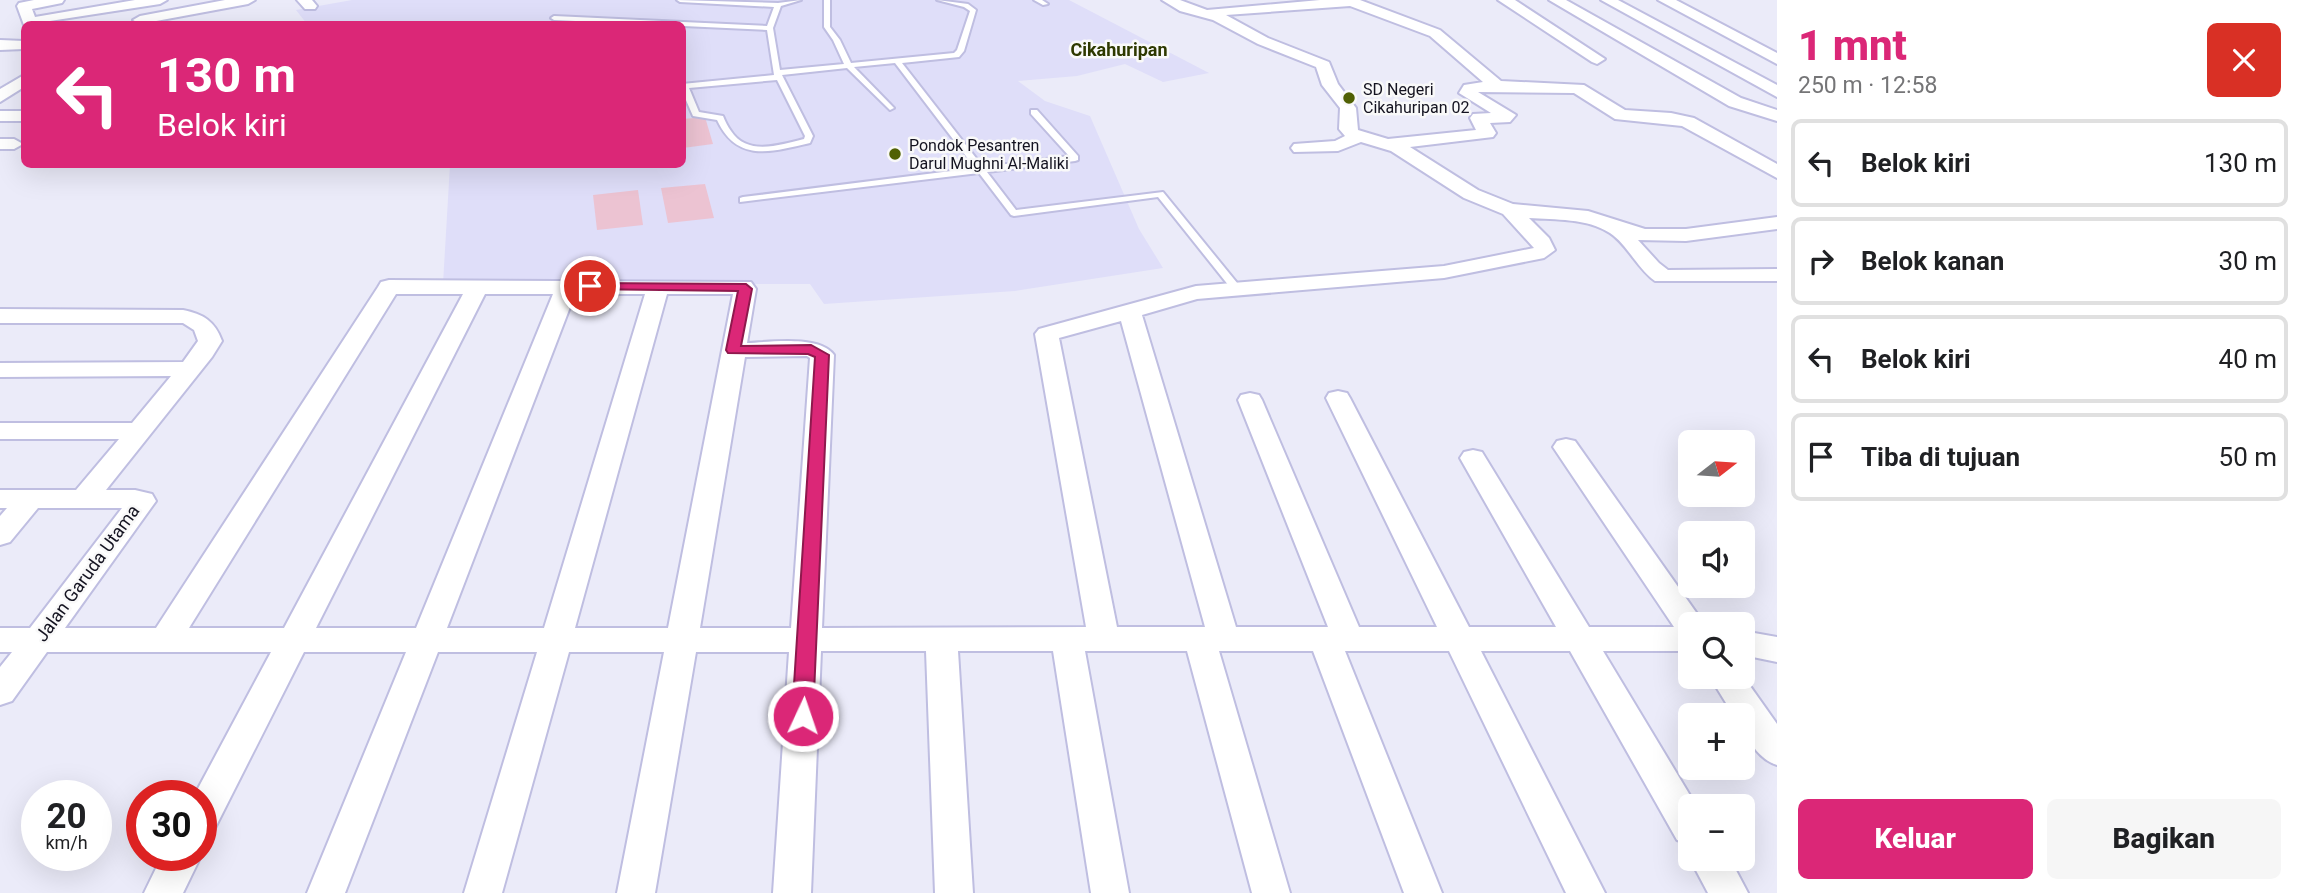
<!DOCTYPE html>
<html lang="id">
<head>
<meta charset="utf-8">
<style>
  body { margin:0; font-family:Roboto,sans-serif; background:#f6f6f6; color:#202124; height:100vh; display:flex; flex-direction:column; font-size:26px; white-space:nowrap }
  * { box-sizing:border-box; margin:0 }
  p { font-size:23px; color:#757577 }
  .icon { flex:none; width:38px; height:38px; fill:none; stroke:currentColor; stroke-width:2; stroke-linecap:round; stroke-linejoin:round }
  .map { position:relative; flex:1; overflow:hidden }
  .sheet { display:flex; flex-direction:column; background:#fff; width:525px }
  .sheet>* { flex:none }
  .hud { position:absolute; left:21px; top:21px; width:665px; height:147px; border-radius:10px; box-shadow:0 7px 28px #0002; background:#db2777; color:#fff; overflow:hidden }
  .needle { width:46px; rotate:73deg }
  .tools { position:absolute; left:1678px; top:430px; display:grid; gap:14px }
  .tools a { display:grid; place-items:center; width:77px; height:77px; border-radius:10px; background:#fff; box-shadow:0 7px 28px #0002; font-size:35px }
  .speed { position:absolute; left:21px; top:780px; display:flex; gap:14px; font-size:35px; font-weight:700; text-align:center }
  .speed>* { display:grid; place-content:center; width:91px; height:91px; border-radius:50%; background:#fff; box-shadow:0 7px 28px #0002; line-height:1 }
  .speed small { font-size:18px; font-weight:400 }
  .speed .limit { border:10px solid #d22; background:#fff; color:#111 }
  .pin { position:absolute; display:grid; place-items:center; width:60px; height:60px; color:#fff; margin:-30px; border:4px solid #fff; border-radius:50%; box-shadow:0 2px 7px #0007 }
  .me { position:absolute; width:77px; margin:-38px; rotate:3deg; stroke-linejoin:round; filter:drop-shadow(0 0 5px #0008) }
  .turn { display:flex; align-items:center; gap:24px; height:147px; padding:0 21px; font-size:32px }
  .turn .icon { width:91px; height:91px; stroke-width:2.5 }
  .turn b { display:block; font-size:49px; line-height:60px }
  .round { display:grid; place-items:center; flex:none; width:74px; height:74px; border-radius:10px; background:#f6f6f6 }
  .overview { display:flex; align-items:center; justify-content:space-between; height:119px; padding:0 21px }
  h1 { font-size:42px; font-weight:800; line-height:52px; color:#db2777 }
  .primary-button { display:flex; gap:14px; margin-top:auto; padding:14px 21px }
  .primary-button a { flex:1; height:80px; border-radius:10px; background:#db2777; color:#fff; font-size:28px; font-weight:800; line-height:80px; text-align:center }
  .primary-button a+a { background:#f6f6f6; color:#202124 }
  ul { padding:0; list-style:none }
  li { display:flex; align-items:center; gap:21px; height:88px; margin:0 14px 10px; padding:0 7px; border:4px solid #e0e0e0; border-radius:10px }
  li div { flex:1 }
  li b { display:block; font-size:26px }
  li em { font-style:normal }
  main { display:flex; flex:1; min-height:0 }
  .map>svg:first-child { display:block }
  .built { fill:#dfdef9 }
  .green { fill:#ecc3d2 }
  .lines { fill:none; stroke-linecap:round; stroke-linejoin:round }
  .lane-casing { stroke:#bfbee1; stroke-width:4 }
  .street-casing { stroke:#bfbee1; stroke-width:4 }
  .lane { fill:#fff; fill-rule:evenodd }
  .street { fill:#fff; fill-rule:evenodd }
  .route { fill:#db2777; stroke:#8e194d; stroke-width:2 }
  .poi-dot { fill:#506004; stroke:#f9f9f9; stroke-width:2.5 }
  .labels { text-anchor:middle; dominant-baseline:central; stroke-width:5; stroke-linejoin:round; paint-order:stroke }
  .far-poi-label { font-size:16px; fill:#141320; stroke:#f9f9f9; text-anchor:start }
  .far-quarter-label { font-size:18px; font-weight:bold; fill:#2e3900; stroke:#f9f9f9 }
  .street-label { font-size:18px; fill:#141320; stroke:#f9f9f9 }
</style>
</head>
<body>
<main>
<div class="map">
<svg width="1777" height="893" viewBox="0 0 1777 893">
  <rect width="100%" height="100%" fill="#ebebf9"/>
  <path class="built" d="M 352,0 L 1069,0 L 1209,73 L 1163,82 L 1125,64 L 1077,76 L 1018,81 L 1045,101 L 1090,116 L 1139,229 L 1163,268 L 1015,291 L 824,304 L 810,284 L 443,284 L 450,165 L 682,164 L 682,24 L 307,24 L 296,10 Z"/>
  <path class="green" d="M 705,117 L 713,144 L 683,148 L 683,119 Z
    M 705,184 L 714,218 L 668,223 L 661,188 Z
    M 638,190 L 643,225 L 597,230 L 593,195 Z"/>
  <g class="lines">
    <g class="lane-casing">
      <path id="lane" d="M 677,0 L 778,3 L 801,0 L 781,6 L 773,28 L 780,70 L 844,64 L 833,40 L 824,27 L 824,0 L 830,0 L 830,27 L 840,40 L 851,63 L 954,53 L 957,50 L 970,11 L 964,7 L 937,0 L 968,4 L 976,10 L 964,51 L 959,57 L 902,63 L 983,167 L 1069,156 L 1031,114 L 1031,110 L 1037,110 L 1078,156 L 1078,160 L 1075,161 L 987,172 L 1016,210 L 1163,192 L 1242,289 L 1237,292 L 1233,291 L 1158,197 L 1014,216 L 1011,215 L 979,173 L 740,202 L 740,198 L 743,197 L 975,168 L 895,63 L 854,67 L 894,108 L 890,110 L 847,68 L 782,75 L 813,136 L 810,143 C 771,152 737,163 717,120 L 693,116 L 682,91 L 682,84 L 774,75 L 767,30 L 554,20 L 551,18 L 554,16 L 767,26 L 774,7 L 680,2 ZM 777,80 L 805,136 L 804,139 C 780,145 747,156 731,131 C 728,127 725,121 723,116 L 699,112 L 689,88 Z
        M 1034,0 L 1042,0 L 1048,4 L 1043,5 Z"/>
    </g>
    <g class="street-casing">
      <path id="street" d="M 34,0 L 64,0 L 62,3 L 32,9 L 35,17 L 135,0 L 167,0 L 160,4 L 24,25 L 17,6 L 19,3 Z
        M 225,0 L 255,0 L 248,4 L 140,24 L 133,20 L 140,16 Z
        M 297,0 L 312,0 L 317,6 L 315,9 L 305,9 Z
        M 1162,0 L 1180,0 L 1207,10 L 1320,0 L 1360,0 L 1440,30 L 1501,81 L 1584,85 L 1625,110 L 1671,113 L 1694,118 L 1777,164 L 1777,178 L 1682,126 L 1615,119 L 1574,93 L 1478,92 L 1516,115 L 1510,122 L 1490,123 L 1496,133 L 1493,137 L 1410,147 L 1478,190 L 1513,204 L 1588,211 L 1645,229 L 1686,229 L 1777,217 L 1777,229 L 1686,241 L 1638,240 L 1659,263 L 1668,270 L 1777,269 L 1777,281 L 1655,281 C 1637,268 1627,244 1610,233 C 1587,218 1555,220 1529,218 L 1549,238 L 1555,250 L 1544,258 L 1444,278 L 1197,299 L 1142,315 L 1236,627 L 1328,627 L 1238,400 L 1241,395 L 1250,393 L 1259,395 L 1262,400 L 1359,627 L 1437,627 L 1326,398 L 1329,393 L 1338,391 L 1347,393 L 1350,398 L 1469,627 L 1556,627 L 1460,458 L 1464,452 L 1473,450 L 1482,452 L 1589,627 L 1674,627 L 1553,447 L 1557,441 L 1566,439 L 1575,441 L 1705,625 L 1690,625 L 1690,651 L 1603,651 L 1697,807 L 1690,807 L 1690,844 L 1677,840 L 1570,651 L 1481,651 L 1605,893 L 1566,893 L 1449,651 L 1345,651 L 1442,893 L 1404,893 L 1313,651 L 1219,651 L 1290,893 L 1252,893 L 1187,651 L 1085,651 L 1129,893 L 1091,893 L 1053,651 L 958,651 L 973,893 L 935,893 L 926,651 L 821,651 L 811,893 L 773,893 L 789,652 L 696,652 L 655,893 L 617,893 L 664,652 L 569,652 L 502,893 L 464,893 L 537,652 L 438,652 L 345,893 L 307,893 L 406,652 L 304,652 L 214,830 L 201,835 L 201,796 L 194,796 L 271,652 L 47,652 L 12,701 L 0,705 L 0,667 L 12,652 L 0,652 L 0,628 L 30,628 L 122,508 L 38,508 L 10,542 L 0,545 L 0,516 L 7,508 L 0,508 L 0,490 L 76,490 L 119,439 L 0,439 L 0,423 L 132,423 L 171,376 L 0,377 L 0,363 L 183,362 L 198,341 L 194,330 L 183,323 L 0,323 L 0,309 L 183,310 C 203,314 215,321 222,341 L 212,357 L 106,490 L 135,490 L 152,494 L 156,501 L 65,628 L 156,628 L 378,287 L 381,282 L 389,280 L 751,282 L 756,289 L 747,343 C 770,342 820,335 834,355 L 822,628 L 1086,627 L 1035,334 L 1039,329 L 1196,286 L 1444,266 L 1534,248 L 1503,214 L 1464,198 L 1391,151 L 1361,142 L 1338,151 L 1294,152 L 1291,148 L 1294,144 L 1335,141 L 1345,136 L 1339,129 L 1340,108 L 1322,85 L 1316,67 L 1258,44 L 1213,20 L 1180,11 ZM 1350,6 L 1430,36 L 1483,82 L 1464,85 L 1459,93 L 1491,113 L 1473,114 L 1470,118 L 1476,130 L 1388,139 L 1358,130 L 1356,108 L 1338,84 L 1329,62 L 1268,38 L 1226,15 ZM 396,294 L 463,294 L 284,628 L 189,628 ZM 485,294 L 553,294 L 416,628 L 316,628 ZM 575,294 L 645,294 L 544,628 L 447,628 ZM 667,294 L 733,294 L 668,628 L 575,628 ZM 1121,321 L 1205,627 L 1117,627 L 1059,338 ZM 807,356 L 810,358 L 791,628 L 700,628 L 745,357 Z
        M 1498,0 L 1515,0 L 1605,59 L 1597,64 L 1592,62 Z
        M 1549,0 L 1566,0 L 1741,98 L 1777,110 L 1777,121 L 1729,106 Z
        M 1601,0 L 1618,0 L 1777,85 L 1777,97 Z
        M 1658,0 L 1676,0 L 1777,53 L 1777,64 Z
        M 0,40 L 24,41 L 24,49 L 0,50 Z
        M 24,75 L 24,87 L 0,102 L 0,89 Z
        M 0,111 L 24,111 L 24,121 L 0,121 Z
        M 0,139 L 14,139 L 23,144 L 14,149 L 0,149 Z
        M 1743,631 L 1777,637 L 1777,662 L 1743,655 Z
        M 1743,676 L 1777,724 L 1777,765 C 1758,759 1743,736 1743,716 L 1734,716 L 1710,677 Z
        M 162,856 L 201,856 L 183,893 L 144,893 Z
        M 1690,859 L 1730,859 L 1748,893 L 1708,893 Z"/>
    </g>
    <use href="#lane" class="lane"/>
    <use href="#street" class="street"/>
  </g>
  <path class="route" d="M 590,283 L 746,284 L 752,289 L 741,346 L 811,345 L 829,355 L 813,716 L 810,721 L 803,724 L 795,721 L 792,716 L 815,357 L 808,354 L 728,353 L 726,350 L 738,291 L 585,289 L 585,284 Z"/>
  <g class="poi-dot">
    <circle cx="1349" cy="98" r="7"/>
    <circle cx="895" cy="154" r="7"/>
  </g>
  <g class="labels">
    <g class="far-poi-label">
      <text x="1363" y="89">SD Negeri<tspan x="1363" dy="18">Cikahuripan 02</tspan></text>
      <text x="909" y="145">Pondok Pesantren<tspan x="909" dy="18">Darul Mughni Al-Maliki</tspan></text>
    </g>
    <g class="far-quarter-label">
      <text x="1119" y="49">Cikahuripan</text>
    </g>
    <g class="street-label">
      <text transform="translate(87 573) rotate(-54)">Jalan Garuda Utama</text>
    </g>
  </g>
</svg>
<div class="tools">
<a><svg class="needle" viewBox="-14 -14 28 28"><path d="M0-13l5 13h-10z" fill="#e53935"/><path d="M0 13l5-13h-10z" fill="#757577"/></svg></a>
<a><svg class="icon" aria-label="sound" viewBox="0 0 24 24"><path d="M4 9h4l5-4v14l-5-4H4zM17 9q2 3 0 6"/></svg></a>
<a><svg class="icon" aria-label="search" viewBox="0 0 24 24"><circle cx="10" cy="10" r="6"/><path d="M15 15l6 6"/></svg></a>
<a>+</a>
<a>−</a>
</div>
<div class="speed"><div>20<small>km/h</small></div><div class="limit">30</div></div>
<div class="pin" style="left:590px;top:286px;background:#d93025"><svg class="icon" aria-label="arrive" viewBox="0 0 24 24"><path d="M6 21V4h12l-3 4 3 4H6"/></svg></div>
<svg class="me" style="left:803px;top:716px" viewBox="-20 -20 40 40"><circle r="17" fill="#db2777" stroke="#fff" stroke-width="3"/><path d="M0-11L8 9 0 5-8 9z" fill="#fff"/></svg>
<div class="hud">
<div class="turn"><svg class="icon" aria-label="left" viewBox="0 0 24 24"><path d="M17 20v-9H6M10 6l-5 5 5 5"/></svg><div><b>130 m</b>Belok kiri</div></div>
</div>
</div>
<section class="sheet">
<div class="overview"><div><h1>1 mnt</h1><p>250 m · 12:58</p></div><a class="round" style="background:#d93025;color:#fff"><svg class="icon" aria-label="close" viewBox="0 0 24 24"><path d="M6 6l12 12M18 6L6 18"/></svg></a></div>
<ul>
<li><svg class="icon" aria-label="left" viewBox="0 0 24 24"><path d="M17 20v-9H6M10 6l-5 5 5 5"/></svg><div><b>Belok kiri</b></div><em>130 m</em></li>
<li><svg class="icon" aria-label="right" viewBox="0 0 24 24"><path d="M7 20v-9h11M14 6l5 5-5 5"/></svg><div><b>Belok kanan</b></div><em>30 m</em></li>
<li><svg class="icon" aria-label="left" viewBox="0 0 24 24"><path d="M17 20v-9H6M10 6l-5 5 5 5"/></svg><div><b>Belok kiri</b></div><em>40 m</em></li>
<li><svg class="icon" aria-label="arrive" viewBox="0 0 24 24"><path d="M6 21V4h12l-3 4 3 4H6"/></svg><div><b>Tiba di tujuan</b></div><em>50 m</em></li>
</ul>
<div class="primary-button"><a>Keluar</a><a>Bagikan</a></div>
</section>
</main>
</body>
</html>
